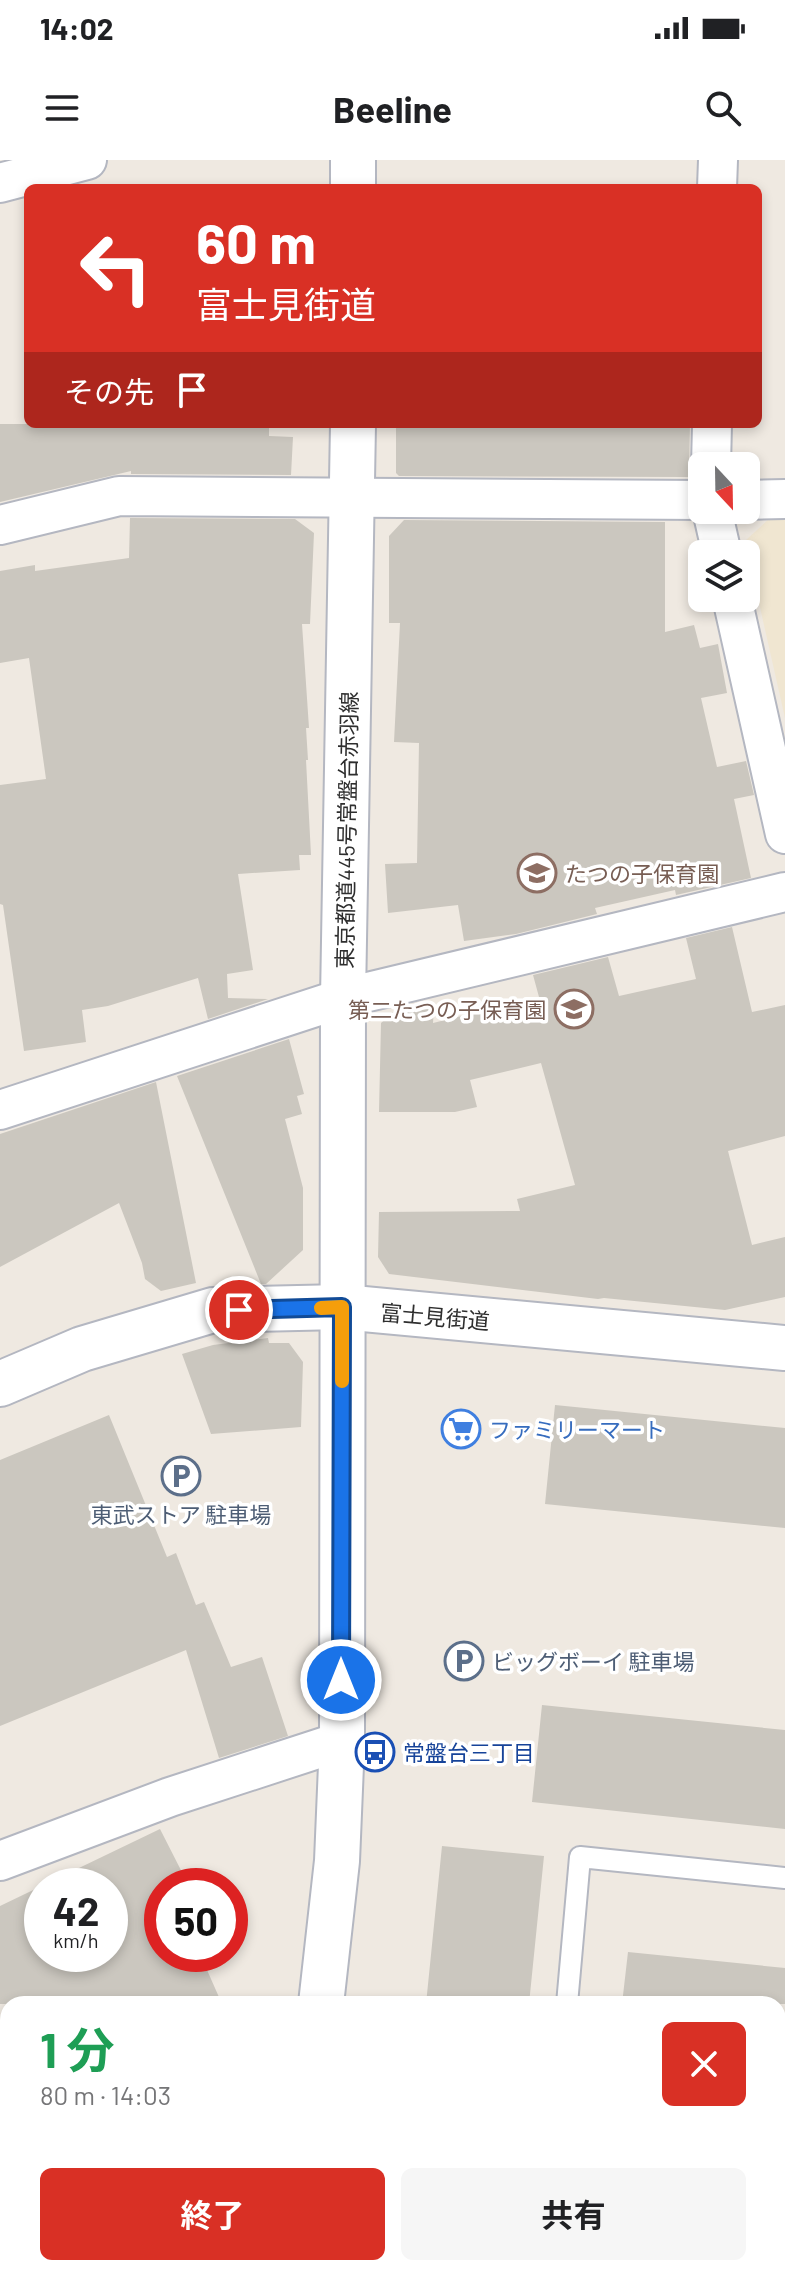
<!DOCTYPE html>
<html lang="ja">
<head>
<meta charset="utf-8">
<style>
  body { margin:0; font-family:Barlow,"Noto Sans JP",sans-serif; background:#f6f6f6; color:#202124; height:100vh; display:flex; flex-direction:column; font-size:30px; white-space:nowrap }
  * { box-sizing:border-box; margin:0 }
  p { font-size:26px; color:#757577 }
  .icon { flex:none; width:44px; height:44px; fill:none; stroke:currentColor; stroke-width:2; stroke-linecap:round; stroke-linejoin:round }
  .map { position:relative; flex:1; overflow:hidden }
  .drawer { position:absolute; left:0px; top:1836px; width:786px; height:280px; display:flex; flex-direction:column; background:#fff; border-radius:24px 24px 0 0; box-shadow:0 4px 12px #0003 }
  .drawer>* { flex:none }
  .banner { position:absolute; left:24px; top:24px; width:738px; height:244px; border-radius:12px; box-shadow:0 4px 12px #0003; background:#d93025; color:#fff; overflow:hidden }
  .needle { width:52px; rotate:158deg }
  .tools { position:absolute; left:688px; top:292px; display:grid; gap:16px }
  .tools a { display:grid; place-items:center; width:72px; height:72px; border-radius:12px; background:#fff; box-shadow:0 4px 12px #0003; font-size:40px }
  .speed { position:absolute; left:24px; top:1708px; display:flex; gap:16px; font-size:40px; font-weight:700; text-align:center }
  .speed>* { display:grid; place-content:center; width:104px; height:104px; border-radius:50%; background:#fff; box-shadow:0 4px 12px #0003; line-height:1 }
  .speed small { font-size:20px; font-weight:400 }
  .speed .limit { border:12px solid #d22; background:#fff; color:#111 }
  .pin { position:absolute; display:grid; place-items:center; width:68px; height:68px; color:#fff; margin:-34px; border:4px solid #fff; border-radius:50%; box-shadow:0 2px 8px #0007 }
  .me { position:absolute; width:88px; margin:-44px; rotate:0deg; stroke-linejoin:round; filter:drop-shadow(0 0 6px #0008) }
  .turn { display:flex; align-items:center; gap:28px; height:168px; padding:0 40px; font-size:36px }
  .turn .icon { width:104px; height:104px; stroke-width:2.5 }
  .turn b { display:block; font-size:56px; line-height:68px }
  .then { display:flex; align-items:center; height:76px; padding:0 40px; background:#0003; gap:16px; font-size:30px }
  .round { display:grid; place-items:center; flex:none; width:84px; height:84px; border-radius:12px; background:#f6f6f6 }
  .headline { display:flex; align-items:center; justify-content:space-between; height:136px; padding:0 40px }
  h1 { font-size:48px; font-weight:700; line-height:60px; color:#1e9e55 }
  .action { display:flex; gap:16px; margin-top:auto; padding:16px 40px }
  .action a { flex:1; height:92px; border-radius:12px; background:#d93025; color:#fff; font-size:32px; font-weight:700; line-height:92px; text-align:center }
  .action a+a { background:#f6f6f6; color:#202124 }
  .status { display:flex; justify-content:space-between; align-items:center; height:56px; padding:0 40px; background:#fff; direction:ltr }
  .status svg { height:22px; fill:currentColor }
  header { display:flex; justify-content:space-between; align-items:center; height:104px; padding:0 40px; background:#fff; font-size:36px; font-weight:700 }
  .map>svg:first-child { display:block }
  .education { fill:#f0e6d1 }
  .green { fill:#b6e59e }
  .building { fill:#cbc7bf; fill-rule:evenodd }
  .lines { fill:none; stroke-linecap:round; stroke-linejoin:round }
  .service-casing { stroke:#b4b7c1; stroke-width:24 }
  .minor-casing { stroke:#b4b7c1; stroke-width:42 }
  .tertiary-casing { stroke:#b4b7c1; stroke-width:48 }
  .secondary-casing { stroke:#b4b7c1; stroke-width:48 }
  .service { stroke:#fff; stroke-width:20 }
  .minor { stroke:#fff; stroke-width:38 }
  .tertiary { stroke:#fff; stroke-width:44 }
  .secondary { stroke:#fff; stroke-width:44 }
  .route-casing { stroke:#114b97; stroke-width:20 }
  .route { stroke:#1a73e8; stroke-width:14 }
  .slow { stroke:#f59e0b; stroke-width:14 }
  .labels { text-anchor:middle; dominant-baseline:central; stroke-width:7; stroke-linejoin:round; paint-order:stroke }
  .street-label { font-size:22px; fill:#2e2e2e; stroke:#fff }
  .education-label { font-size:22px; fill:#785e54; stroke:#fff; text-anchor:start }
  .shop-label { font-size:22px; fill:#366cbe; stroke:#fff; text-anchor:start }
  .service-label { font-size:22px; fill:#4e5e75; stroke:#fff }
  .transit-label { font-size:22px; fill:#164399; stroke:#fff; text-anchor:start }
</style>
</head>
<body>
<div class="status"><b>14:02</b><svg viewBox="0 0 49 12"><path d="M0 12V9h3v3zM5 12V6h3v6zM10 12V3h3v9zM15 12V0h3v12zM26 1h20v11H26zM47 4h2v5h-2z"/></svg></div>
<header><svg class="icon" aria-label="menu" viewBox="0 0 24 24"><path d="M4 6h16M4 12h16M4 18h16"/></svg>Beeline<svg class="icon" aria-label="search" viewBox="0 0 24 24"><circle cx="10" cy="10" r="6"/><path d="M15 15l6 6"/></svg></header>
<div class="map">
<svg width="785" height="2116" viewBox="0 0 785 2116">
  <rect width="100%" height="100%" fill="#efe9e1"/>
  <path class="education" d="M 785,353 L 785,558 L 745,381 L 772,356 Z"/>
  <path class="green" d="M 778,2003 L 785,2003 L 785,2116 L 549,2116 L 550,2108 L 778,2108 Z"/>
  <path class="building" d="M 0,264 L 269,264 L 269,276 L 293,277 L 291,315 L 131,314 L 131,311 L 0,342 Z
    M 396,264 L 690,264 L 689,317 L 399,316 L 396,313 Z
    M 130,358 L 295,359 L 314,373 L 310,464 L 302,464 L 309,568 L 306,568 L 308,600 L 306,600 L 311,695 L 299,695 L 300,710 L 238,714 L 253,810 L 227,814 L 228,838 L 268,839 L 208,859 L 198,818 L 108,846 L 82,850 L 86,882 L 24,891 L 3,745 L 0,744 L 0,625 L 46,619 L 29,498 L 0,503 L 0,411 L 35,405 L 35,411 L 129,398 Z
    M 404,360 L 665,362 L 665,472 L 694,465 L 700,488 L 718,484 L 727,533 L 701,538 L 717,607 L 746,601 L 754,635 L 734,639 L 751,718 L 676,735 L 675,730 L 595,748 L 597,754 L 516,774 L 464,781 L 458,745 L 388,753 L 385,704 L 417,703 L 419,583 L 394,582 L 400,463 L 389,463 L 389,376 Z
    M 732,767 L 752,852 L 785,845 L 785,976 L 728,991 L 752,1085 L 785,1077 L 785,1137 L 725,1150 L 604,1138 L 598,1139 L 389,1114 L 378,1097 L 379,1052 L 520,1051 L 517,1039 L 575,1025 L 541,903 L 470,920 L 477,947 L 455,952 L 379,952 L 381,863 L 399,847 L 406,846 L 434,847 L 433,863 L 539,837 L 533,815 L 608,797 L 619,836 L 696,819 L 686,778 Z
    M 289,879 L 304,934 L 297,936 L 302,954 L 285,959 L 303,1028 L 303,1090 L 266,1124 L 261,1124 L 177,916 Z
    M 156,922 L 196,1123 L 161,1131 L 145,1119 L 142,1103 L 119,1043 L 0,1107 L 0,974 Z
    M 268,1178 L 269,1183 L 289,1183 L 303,1202 L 301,1267 L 211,1274 L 182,1194 L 213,1185 Z
    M 555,1245 L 785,1268 L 785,1368 L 545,1344 Z
    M 109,1255 L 167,1397 L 176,1393 L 196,1445 L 204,1442 L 231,1507 L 262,1497 L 288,1576 L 219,1598 L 186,1490 L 0,1566 L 0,1300 Z
    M 542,1545 L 785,1570 L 785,1669 L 532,1642 Z
    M 160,1669 L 189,1726 L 162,1726 L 162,1794 L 200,1794 L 222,1844 L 0,1844 L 0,1746 ZM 42,1726 L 110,1726 L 110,1794 L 42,1794 Z
    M 442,1686 L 544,1696 L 529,1844 L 426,1844 Z
    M 628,1792 L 785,1808 L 785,1844 L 622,1844 Z"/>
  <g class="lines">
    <g class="service-casing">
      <path id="service" d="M 567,1844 L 580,1697 L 785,1718
        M 778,1947 L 785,1947
        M 0,2032 L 8,2050"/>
    </g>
    <g class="minor-casing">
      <path id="minor" d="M 0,23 L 87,0
        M 717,28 L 718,0
        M 711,306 L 712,264
        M 746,340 L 785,339
        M 712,350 L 722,394
        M 0,365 L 119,336 L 702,340
        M 732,438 L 785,674
        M 0,950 L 343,838 L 785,732
        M 0,1701 L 170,1637 L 342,1581"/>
    </g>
    <g class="tertiary-casing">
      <path id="tertiary" d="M 0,1224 L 82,1189 L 213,1150 L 342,1147 L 785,1188"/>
    </g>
    <g class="secondary-casing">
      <path id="secondary" d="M 353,28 L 353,0
        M 321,1844 L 337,1701 L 342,1581 L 343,838 L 353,264
        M 290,2116 L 291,2108"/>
    </g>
    <use href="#service" class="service"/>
    <use href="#minor" class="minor"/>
    <use href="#tertiary" class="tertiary"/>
    <use href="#secondary" class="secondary"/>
  </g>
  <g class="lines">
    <g class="route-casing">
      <path id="route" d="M 239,1150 L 342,1147 L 341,1520"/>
    </g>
    <use href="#route" class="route"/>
    <path class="slow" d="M 321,1148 L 342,1147 L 342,1221"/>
  </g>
  <defs>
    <g id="school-ring" transform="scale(2)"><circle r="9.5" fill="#fff" stroke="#8d6e63" stroke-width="1.5"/><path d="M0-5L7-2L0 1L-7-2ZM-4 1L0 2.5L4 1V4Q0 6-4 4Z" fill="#8d6e63"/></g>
    <g id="supermarket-ring" transform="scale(2)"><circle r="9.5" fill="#fff" stroke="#3f7fe0" stroke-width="1.5"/><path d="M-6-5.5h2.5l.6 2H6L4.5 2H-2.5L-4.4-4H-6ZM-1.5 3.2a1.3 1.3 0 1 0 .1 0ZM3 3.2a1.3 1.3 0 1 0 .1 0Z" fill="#3f7fe0"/></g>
    <g id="parking-ring" transform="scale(2)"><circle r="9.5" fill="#fff" stroke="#5c6f8a" stroke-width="1.5"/><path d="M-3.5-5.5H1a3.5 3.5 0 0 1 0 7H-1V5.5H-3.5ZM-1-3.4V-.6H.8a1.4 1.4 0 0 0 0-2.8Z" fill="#5c6f8a"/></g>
    <g id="bus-ring" transform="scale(2)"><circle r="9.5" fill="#fff" stroke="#1a4fb4" stroke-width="1.5"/><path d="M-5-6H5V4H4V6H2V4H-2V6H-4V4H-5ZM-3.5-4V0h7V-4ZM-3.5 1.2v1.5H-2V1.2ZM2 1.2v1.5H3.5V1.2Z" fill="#1a4fb4"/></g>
  </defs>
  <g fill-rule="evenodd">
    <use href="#school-ring" x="537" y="713"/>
    <use href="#school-ring" x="574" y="849"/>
    <use href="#supermarket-ring" x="461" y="1269"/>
    <use href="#parking-ring" x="181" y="1316"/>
    <use href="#parking-ring" x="464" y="1501"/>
    <use href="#bus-ring" x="375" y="1592"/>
  </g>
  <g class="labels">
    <g class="street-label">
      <text transform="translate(346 670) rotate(-89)">東京都道445号常盤台赤羽線</text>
      <text transform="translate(435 1156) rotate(5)">富士見街道</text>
    </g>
    <g class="education-label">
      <text x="565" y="713">たつの子保育園</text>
      <text x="546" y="849" text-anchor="end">第二たつの子保育園</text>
    </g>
    <g class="shop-label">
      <text x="489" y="1269">ファミリーマート</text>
    </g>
    <g class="service-label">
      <text x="181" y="1354">東武ストア 駐車場</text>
      <text x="492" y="1501" text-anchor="start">ビッグボーイ 駐車場</text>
    </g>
    <g class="transit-label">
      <text x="403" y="1592">常盤台三丁目</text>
    </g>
  </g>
</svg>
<div class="tools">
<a><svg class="needle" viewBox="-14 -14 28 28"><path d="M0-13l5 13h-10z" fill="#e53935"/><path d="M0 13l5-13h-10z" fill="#757577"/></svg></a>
<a><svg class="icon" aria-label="layers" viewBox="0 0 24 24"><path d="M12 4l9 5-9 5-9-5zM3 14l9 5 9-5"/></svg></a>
</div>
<div class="speed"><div>42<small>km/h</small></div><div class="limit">50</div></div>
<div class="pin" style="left:239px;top:1150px;background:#d93025"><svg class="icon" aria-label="arrive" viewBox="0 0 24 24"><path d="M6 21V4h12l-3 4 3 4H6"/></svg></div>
<svg class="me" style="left:341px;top:1520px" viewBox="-20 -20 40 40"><circle r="17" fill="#1a73e8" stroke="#fff" stroke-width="3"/><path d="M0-11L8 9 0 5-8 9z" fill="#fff"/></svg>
<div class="banner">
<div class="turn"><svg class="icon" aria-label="left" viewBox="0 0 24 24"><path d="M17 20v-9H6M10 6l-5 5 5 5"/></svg><div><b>60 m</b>富士見街道</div></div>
<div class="then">その先<svg class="icon" aria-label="arrive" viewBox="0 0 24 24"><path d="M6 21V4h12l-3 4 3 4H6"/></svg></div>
</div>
<section class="drawer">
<div class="headline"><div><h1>1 分</h1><p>80 m · 14:03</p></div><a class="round" style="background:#d93025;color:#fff"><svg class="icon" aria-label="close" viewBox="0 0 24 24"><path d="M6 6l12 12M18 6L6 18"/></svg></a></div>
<div class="action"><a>終了</a><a>共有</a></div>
</section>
</div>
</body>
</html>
